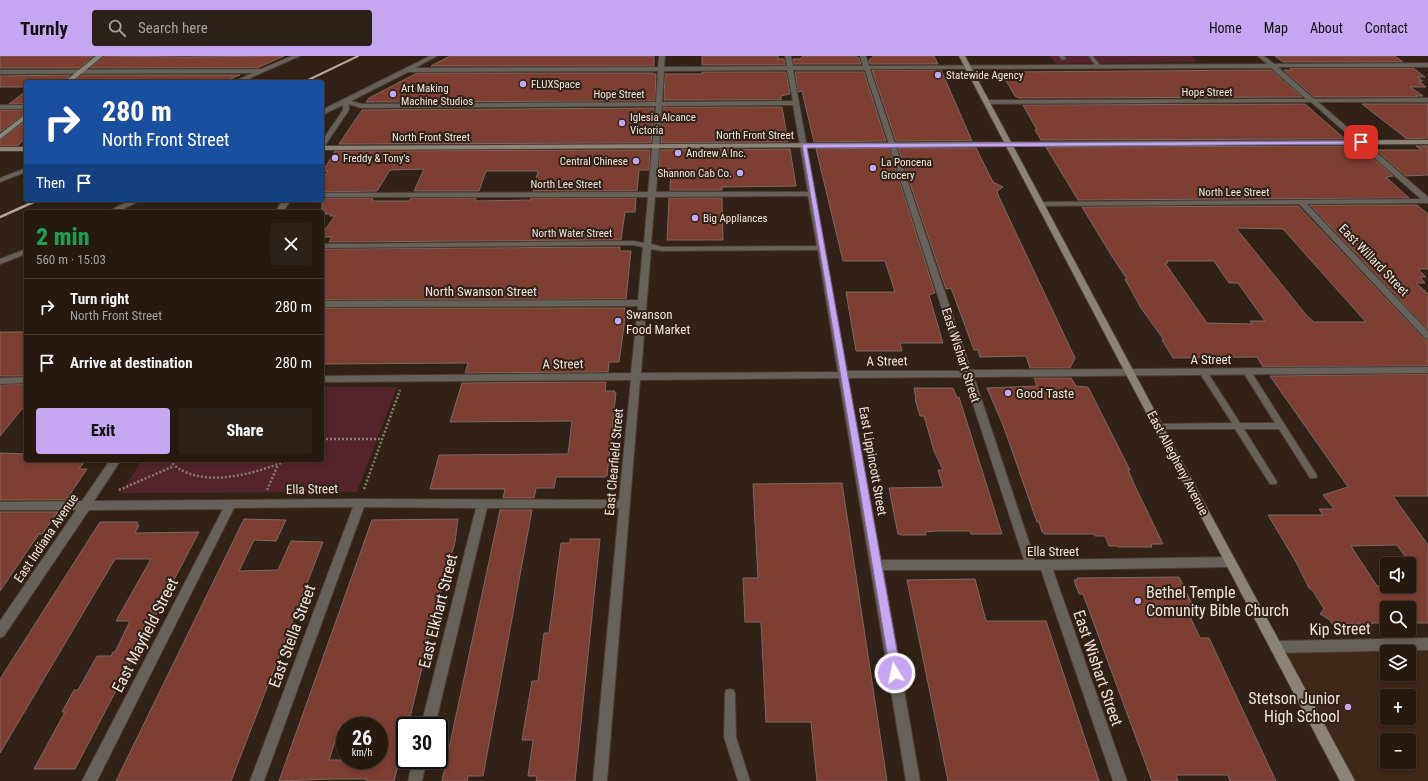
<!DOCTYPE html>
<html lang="en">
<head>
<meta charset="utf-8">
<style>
  body { margin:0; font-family:"Roboto Condensed",sans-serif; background:#2d2219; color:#f1f3f6; height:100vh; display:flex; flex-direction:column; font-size:15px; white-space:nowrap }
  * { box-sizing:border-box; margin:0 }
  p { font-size:13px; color:#a3a09f }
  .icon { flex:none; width:22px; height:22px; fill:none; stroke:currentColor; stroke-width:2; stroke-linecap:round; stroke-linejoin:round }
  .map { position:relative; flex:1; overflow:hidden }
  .sheet { position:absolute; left:24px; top:154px; width:300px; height:252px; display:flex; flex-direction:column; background:#251910; border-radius:4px; box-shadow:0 2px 6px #0003,0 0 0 1px #423830 }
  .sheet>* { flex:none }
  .hud { position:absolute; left:24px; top:24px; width:300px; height:122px; border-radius:4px; box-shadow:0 2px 6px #0003,0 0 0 1px #423830; background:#1a4fa0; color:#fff; overflow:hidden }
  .controls { position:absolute; left:1380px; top:501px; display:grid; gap:8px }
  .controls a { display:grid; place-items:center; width:36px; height:36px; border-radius:4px; background:#251910; box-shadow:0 2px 6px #0003,0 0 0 1px #423830; font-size:20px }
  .speed { position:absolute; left:336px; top:661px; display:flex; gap:8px; font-size:20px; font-weight:700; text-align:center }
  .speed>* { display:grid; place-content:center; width:52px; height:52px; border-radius:50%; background:#251910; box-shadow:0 2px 6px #0003,0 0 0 1px #423830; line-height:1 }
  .speed small { font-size:10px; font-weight:400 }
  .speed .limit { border:2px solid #111; border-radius:6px; background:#fff; color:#111 }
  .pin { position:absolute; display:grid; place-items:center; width:34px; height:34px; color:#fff; margin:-17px; border-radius:8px; box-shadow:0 2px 6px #0006 }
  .me { position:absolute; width:44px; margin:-22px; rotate:350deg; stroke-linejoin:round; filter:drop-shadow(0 0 3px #0008) }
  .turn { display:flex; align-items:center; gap:14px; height:84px; padding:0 12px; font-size:18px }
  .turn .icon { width:52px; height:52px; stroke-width:2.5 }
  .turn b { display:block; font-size:28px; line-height:34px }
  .then { display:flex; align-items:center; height:38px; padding:0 12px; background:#0003; gap:8px; font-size:15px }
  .round { display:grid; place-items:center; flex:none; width:42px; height:42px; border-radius:4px; background:#2d2219 }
  .summary { display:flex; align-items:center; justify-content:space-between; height:68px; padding:0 12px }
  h1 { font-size:24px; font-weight:800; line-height:30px; color:#1e9e55 }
  .button { display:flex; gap:8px; margin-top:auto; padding:8px 12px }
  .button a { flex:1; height:46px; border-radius:4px; background:#c5a6f0; color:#111; font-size:16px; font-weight:800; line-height:46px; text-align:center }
  .button a+a { background:#2d2219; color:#f1f3f6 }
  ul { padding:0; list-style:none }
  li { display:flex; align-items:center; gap:12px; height:56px; padding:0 12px; border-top:1px solid #423830 }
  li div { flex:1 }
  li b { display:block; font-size:15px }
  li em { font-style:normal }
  header { display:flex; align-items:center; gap:24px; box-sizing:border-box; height:56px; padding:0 20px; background:#c5a6f0; color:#111 }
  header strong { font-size:19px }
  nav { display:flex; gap:22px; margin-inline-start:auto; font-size:14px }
  .search { width:280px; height:36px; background:#2d2219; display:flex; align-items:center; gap:10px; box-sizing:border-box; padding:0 14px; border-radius:4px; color:#a3a09f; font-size:15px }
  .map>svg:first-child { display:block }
  .built { fill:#3d2819; fill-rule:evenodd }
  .green { fill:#54232c }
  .building { fill:#7c3f32; stroke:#7f6862; fill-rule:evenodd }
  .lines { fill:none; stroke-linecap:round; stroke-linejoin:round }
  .lane-casing { stroke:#4c3c32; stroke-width:2 }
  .street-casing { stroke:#4c3c32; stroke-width:2 }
  .secondary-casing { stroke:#4c3c32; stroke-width:2 }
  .path { stroke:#887a71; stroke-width:2.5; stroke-dasharray:2 2; stroke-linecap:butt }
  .lane { fill:#66615a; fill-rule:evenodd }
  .street { fill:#66615a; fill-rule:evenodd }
  .secondary { fill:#8b8377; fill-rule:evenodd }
  .rail-far1 { stroke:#b3a79e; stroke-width:2 }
  .rail { stroke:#b3a79e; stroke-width:2.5 }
  .route { fill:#c5a6f0; stroke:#806c9c }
  .poi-dot { fill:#c5a6f0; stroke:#312116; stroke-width:1.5 }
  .labels { text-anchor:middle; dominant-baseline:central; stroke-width:4; stroke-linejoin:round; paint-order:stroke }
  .far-poi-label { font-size:11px; fill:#efe4dd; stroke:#312116; text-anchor:start }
  .far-street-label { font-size:11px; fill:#efe4dd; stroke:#312116 }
  .street-label { font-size:13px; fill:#efe4dd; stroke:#312116 }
  .poi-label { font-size:13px; fill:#efe4dd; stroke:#312116; text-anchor:start }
  .near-poi-label { font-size:16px; fill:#efe4dd; stroke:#312116; text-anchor:start }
  .near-street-label { font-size:16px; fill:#efe4dd; stroke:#312116 }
</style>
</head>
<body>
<header>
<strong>Turnly</strong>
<div class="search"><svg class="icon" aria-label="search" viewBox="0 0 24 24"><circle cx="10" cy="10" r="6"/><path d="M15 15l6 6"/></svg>Search here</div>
<nav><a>Home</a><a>Map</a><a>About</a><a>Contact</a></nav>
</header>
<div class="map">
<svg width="1428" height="725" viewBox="0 0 1428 725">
  <rect width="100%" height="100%" fill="#312116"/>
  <path class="built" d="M 1428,588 L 1428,725 L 1348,725 L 1276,591 ZM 1387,596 L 1409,596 L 1409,618 L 1387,618 ZM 1387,640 L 1409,640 L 1409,662 L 1387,662 ZM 1387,684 L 1409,684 L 1409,706 L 1387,706 Z"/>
  <path class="green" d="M 1050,0 L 1192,0 L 1198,6 L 1056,8 Z
    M 322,331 L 397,331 L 357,436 L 121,437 L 142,404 L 322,404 Z"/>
  <path class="building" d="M 0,0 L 94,0 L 79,12 L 0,12 Z
    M 104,0 L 183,1 L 284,0 L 257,12 L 90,12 Z
    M 450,0 L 654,0 L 654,10 L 431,10 Z
    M 702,0 L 778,0 L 778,3 L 784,3 L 785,9 L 702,9 Z
    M 803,0 L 855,0 L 859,2 L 861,8 L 794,8 L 793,3 L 800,3 Z
    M 874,0 L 934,0 L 938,8 L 870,8 L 869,4 Z
    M 1275,0 L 1395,0 L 1403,6 L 1283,6 Z
    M 1290,12 L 1413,12 L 1425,21 L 1417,21 L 1423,25 L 1419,25 L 1426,31 L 1410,31 L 1423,40 L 1416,40 L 1417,41 L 1314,41 L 1284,14 L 1292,14 Z
    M 872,14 L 941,14 L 972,85 L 896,85 Z
    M 1271,14 L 1302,41 L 1019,42 L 1015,40 L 1001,16 Z
    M 702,16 L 786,16 L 790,38 L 781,40 L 781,44 L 664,44 L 665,18 L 702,18 Z
    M 795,16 L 864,16 L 886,85 L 814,86 L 802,35 L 798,36 Z
    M 417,17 L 653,17 L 653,18 L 656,18 L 655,45 L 366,46 L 369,42 Z
    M 70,19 L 63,26 L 26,26 L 26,31 L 0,31 L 0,20 Z
    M 82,19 L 240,19 L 223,26 L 73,26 Z
    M 26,35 L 26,48 L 9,48 Z
    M 1305,48 L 1345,83 L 1041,84 L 1035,74 L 1037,74 L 1023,49 Z
    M 1362,48 L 1428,48 L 1428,82 L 1407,83 Z
    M 663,51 L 782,51 L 788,86 L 661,87 Z
    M 654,52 L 651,87 L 339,88 L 362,54 Z
    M 0,54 L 26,54 L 26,57 L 0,76 Z
    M 26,65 L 26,82 L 17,90 L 0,90 L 0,84 Z
    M 1353,90 L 1358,94 L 1363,94 L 1393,120 L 1386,121 L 1409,142 L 1078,144 L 1046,91 Z
    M 1416,90 L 1428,90 L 1428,119 L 1406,120 L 1376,94 L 1422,94 Z
    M 889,92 L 935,237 L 929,239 L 943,287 L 900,287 L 902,295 L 856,295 L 846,236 L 895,236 L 885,205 L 843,205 L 816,93 Z
    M 898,92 L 976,92 L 993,126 L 1003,131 L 997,135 L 999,141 L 1075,302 L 1070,312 L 1030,312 L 1026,300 L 980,301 L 978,294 L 974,294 L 951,232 L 946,233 Z
    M 790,93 L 796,130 L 722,131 L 722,134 L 670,134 L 671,113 L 659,113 L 660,94 Z
    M 650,94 L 649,114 L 639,114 L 637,135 L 533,135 L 538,115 L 486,115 L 479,135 L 414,135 L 424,113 L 390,114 L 377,135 L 322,136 L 322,124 L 328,115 L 323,115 L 335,95 Z
    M 322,142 L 373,142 L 372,145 L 409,145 L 411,142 L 476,142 L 475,145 L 531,144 L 531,142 L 636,142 L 635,156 L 625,156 L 621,184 L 329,186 L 332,181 L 322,181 L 322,178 L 335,160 L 330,160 L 331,158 L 325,158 L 326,156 L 322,156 Z
    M 669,142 L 722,142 L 723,184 L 667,184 Z
    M 1310,149 L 1417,149 L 1428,158 L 1428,213 L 1418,213 L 1426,221 L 1420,221 L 1425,227 L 1416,227 L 1428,238 L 1428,273 Z
    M 1298,150 L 1424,283 L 1428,284 L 1428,310 L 1263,311 L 1257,301 L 1173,302 L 1162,284 L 1164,284 L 1141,252 L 1125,223 L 1127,223 L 1113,202 L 1082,151 ZM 1236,172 L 1283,173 L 1366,266 L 1314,266 L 1307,260 ZM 1167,205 L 1214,205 L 1229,227 L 1238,227 L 1265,265 L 1250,265 L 1252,268 L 1207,267 L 1165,207 L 1168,207 Z
    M 620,191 L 620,195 L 631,195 L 626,243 L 322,244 L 322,199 L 325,193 Z
    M 322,252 L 625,252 L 624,255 L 626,255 L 619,306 L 609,306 L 608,316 L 465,317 L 468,307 L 322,308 Z
    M 0,276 L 26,276 L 26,320 L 0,320 Z
    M 1428,318 L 1428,440 L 1393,440 L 1428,489 L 1428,567 L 1409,567 L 1409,552 L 1387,552 L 1387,567 L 1372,567 L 1369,573 L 1360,568 L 1332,568 L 1330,564 L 1320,558 L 1324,553 L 1313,535 L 1309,532 L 1296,506 L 1268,459 L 1323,459 L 1319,453 L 1334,453 L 1323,439 L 1348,431 L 1270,320 ZM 1397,489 L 1409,506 L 1409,530 L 1377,530 L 1351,490 Z
    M 1034,322 L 1071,322 L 1076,330 L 1088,331 L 1130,414 L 1128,414 L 1135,430 L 1163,488 L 1151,488 L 1152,491 L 1118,491 L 1117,490 L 1109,490 L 1105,480 L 1095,480 L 1094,478 L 1045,478 L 1042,476 L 1039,466 L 1037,466 L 1003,369 L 987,332 L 1037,330 Z
    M 606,326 L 605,335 L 615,335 L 614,337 L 616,337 L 607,420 L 605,420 L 605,421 L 556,421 L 554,432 L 536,432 L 534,442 L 503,442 L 505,433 L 430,433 L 439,399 L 568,398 L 572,365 L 450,366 L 462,327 Z
    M 26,328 L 26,348 L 0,380 L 0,329 Z
    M 914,332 L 953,332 L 957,342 L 959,341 L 1002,478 L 971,478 L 970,475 L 936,475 L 925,476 L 926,479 L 901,479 L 898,478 L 889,432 L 943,431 L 938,414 L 943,414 L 934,395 L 924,360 L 920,360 L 915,343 L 916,343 Z
    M 0,397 L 26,398 L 26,404 L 86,404 L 79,413 L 87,413 L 66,444 L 0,444 Z
    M 842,427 L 887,725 L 817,725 L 811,666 L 766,666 L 761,566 L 745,566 L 743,522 L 758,522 L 753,428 Z
    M 500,454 L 532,454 L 483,720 L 468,720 L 467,725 L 442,725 Z
    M 0,456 L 58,456 L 42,478 L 39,478 L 0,535 Z
    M 244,463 L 286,464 L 276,485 L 254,484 L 239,515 L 278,514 L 291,485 L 323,486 L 231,725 L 116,725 Z
    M 458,463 L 455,486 L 437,549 L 408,670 L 405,670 L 405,682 L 394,725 L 366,725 L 367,723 L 332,723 L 279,725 L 372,464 ZM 340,670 L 379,670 L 379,704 L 329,704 Z
    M 100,466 L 138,466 L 136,469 L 139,469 L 135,477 L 199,476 L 75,713 L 34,713 L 65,656 L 62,656 L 74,634 L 78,634 L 97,600 L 111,600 L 113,596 L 115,596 L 130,565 L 116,565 L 151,503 L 115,503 L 0,697 L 0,623 Z
    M 570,483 L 600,483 L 575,725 L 536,725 L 537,720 L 528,720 L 533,684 L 522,684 L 532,625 L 538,625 L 544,577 L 549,577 L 561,487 L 570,487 Z
    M 1179,521 L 1194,552 L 1186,552 L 1200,582 L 1209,582 L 1276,725 L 1230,725 L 1228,719 L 1176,719 L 1178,725 L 1152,725 L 1083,538 L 1079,538 L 1074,524 L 1077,524 L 1077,522 Z
    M 975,523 L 986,565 L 1046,565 L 1099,725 L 948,725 L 907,524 Z"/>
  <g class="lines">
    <g class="lane-casing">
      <path id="lane" d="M 1059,0 L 1064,0 L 1066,3 L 1062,4 Z
        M 1089,0 L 1093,0 L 1101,11 L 1101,12 L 1097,12 Z
        M 1203,313 L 1206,314 L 1240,367 L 1275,367 L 1243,316 L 1244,314 L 1250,314 L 1316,418 L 1317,420 L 1316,422 L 1310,422 L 1279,373 L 1244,373 L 1277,426 L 1276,428 L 1270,428 L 1235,373 L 1155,373 L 1154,371 L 1155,369 L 1158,368 L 1232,367 L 1199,316 Z
        M 730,633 L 734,634 L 735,638 L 736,681 L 750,725 L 738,725 L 724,681 L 725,638 L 726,634 Z"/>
    </g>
    <g class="street-casing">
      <path id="street" d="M 292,0 L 300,0 L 241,26 L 233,26 L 253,17 L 0,18 L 0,14 L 261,13 Z
        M 430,0 L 437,0 L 415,12 L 658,11 L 659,0 L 665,0 L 664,11 L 787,10 L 785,0 L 791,0 L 793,10 L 863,10 L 860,0 L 866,0 L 869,10 L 1267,8 L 1258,0 L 1264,0 L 1274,8 L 1428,7 L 1428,11 L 1278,11 L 1314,43 L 1428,42 L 1428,46 L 1318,46 L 1428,141 L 1428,147 L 1307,148 L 1428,275 L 1428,283 L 1425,282 L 1299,148 L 1040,150 L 1036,148 L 1040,146 L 1421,143 L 1311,46 L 986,48 L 983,46 L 986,44 L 1306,43 L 1271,12 L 870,13 L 971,314 L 1428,311 L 1428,317 L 974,321 L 1035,504 L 1230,501 L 1234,502 L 1236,506 L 1234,510 L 1230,511 L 1053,514 L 1127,725 L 1113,725 L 1041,514 L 883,514 L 920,725 L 906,725 L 839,322 L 640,324 L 607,725 L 593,725 L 619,452 L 487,452 L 435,670 L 421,670 L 476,452 L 364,451 L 264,725 L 250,725 L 353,451 L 234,452 L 97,725 L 82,725 L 223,453 L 89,454 L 4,580 L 0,582 L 0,565 L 76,454 L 0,454 L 0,446 L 82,445 L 110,404 L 121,404 L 94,445 L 360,443 L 619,444 L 631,324 L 322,326 L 322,320 L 631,317 L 638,250 L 322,251 L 322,245 L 638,244 L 643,191 L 633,189 L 322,192 L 322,188 L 633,185 L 644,187 L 648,141 L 322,141 L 322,137 L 648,136 L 656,50 L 361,52 L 349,48 L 349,54 L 324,91 L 322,92 L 322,85 L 343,54 L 343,49 L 322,59 L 322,54 ZM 787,14 L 793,45 L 662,46 L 664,15 ZM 793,14 L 865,14 L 962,315 L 847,315 ZM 658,15 L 656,46 L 362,48 L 351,45 L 408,16 ZM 793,49 L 808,136 L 656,136 L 662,50 ZM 808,140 L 817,190 L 662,191 L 651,188 L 655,141 ZM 651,193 L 662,195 L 818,194 L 838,316 L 641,317 ZM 964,321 L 1024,504 L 881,504 L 848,322 Z
        M 0,49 L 26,49 L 26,53 L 0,53 Z
        M 26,112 L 26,116 L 0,126 L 0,122 Z
        M 131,144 L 141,144 L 117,156 L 107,156 Z
        M 283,144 L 291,144 L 283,156 L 275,156 Z
        M 26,193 L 26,198 L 0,208 L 0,203 Z
        M 26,321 L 26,327 L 0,328 L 0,322 Z
        M 1428,582 L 1428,594 L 1276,597 L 1272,595 L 1270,591 L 1272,587 L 1276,585 Z
        M 413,704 L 427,704 L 422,725 L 408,725 Z"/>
    </g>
    <g class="secondary-casing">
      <path id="secondary" d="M 96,0 L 103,0 L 71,26 L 64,26 Z
        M 959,0 L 965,0 L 1011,86 L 1428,84 L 1428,88 L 1013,90 L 1180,402 L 1355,725 L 1340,725 L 1006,90 L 322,94 L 322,90 L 1004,86 Z
        M 26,58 L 26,63 L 0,83 L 0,78 Z
        M 0,91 L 26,91 L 26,95 L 0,95 Z"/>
    </g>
    <path class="path" d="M 322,383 L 382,383
      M 170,404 C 173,408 177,412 181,414 C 214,431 258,416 289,404
      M 364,433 L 400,334
      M 119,434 L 174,410
      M 267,434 L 278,409"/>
    <use href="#lane" class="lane"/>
    <use href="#street" class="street"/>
    <use href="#secondary" class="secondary"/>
    <path class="rail-far1" d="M 304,26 L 358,0"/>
    <path class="rail" d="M 0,161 L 38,144"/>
  </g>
  <path class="route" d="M 1361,85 L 1363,85 L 1363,88 L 807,92 L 901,617 L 899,621 L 895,623 L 891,621 L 802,88 Z"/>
  <g class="poi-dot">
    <circle cx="938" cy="19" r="4"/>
    <circle cx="523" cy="28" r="4"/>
    <circle cx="393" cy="38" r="4"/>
    <circle cx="622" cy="67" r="4"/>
    <circle cx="678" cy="97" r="4"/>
    <circle cx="335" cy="102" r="4"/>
    <circle cx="636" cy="105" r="4"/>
    <circle cx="873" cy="112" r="4"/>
    <circle cx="740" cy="117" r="4"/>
    <circle cx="695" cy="162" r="4"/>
    <circle cx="618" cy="265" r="4"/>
    <circle cx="1008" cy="337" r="4"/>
    <circle cx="1138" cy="545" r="4"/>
    <circle cx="1348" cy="651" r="4"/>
  </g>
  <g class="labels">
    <g class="far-poi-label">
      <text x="946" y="19">Statewide Agency</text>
      <text x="531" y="28">FLUXSpace</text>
      <text x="401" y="32">Art Making<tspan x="401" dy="13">Machine Studios</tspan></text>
      <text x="630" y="61">Iglesia Alcance<tspan x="630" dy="13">Victoria</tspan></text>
      <text x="686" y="97">Andrew A Inc.</text>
      <text x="343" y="102">Freddy &amp; Tony's</text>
      <text x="628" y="105" text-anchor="end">Central Chinese</text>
      <text x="881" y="106">La Poncena<tspan x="881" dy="13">Grocery</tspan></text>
      <text x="732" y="117" text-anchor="end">Shannon Cab Co.</text>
      <text x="703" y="162">Big Appliances</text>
    </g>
    <g class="far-street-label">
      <text x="1207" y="36">Hope Street</text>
      <text x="619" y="38">Hope Street</text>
      <text x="755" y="79">North Front Street</text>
      <text x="431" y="81">North Front Street</text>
      <text x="566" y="128">North Lee Street</text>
      <text x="1234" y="136">North Lee Street</text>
      <text x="572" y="177">North Water Street</text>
    </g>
    <g class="street-label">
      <text transform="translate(1374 204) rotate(46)">East Willard Street</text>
      <text x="481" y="235">North Swanson Street</text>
      <text transform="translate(961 299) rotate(72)">East Wishart Street</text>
      <text x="1211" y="303">A Street</text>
      <text transform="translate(887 305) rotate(-1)">A Street</text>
      <text transform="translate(563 308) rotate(-1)">A Street</text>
      <text transform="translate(873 405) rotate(80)">East Lippincott Street</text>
      <text transform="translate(614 406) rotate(-85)">East Clearfield Street</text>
      <text transform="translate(1178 407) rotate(62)">East Allegheny Avenue</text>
      <text transform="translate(312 433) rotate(-1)">Ella Street</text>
      <text transform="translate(46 482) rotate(-56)">East Indiana Avenue</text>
      <text x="1053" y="495">Ella Street</text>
    </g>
    <g class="poi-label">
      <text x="626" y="258">Swanson<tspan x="626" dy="15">Food Market</tspan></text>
      <text x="1016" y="337">Good Taste</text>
    </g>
    <g class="near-poi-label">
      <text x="1146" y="536">Bethel Temple<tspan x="1146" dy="18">Comunity Bible Church</tspan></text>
      <text x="1340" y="642" text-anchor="end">Stetson Junior<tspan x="1340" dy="18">High School</tspan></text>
    </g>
    <g class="near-street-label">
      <text transform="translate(438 555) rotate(-76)">East Elkhart Street</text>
      <text transform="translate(1340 573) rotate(-1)">Kip Street</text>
      <text transform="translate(145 579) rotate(-63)">East Mayfield Street</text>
      <text transform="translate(292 580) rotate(-70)">East Stella Street</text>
      <text transform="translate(1098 612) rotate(71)">East Wishart Street</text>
    </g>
  </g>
</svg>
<div class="controls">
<a><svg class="icon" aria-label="sound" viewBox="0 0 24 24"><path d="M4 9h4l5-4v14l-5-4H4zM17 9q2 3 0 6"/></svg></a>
<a><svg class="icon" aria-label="search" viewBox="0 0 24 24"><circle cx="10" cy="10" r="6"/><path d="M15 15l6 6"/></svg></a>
<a><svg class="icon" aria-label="layers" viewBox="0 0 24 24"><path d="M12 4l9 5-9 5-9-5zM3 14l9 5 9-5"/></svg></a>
<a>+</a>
<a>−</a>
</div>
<div class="speed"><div>26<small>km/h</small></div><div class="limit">30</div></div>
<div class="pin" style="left:1361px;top:86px;background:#d93025"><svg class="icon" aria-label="arrive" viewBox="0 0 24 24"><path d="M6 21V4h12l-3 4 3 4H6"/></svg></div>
<svg class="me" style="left:895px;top:617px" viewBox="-20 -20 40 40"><circle r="17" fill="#c5a6f0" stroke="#fff" stroke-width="3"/><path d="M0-11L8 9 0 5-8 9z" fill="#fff"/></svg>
<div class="hud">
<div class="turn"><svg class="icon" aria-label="right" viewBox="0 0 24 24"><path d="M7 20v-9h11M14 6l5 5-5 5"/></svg><div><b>280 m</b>North Front Street</div></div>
<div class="then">Then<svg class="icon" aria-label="arrive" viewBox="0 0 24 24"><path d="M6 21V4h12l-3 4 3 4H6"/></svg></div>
</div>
<section class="sheet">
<div class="summary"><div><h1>2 min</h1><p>560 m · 15:03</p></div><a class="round"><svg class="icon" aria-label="close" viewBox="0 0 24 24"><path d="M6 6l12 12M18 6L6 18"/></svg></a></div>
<ul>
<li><svg class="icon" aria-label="right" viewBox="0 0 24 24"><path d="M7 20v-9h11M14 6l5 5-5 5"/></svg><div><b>Turn right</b><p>North Front Street</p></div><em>280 m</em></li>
<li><svg class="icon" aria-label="arrive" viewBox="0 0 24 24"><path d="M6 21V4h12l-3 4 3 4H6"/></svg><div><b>Arrive at destination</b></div><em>280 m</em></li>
</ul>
<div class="button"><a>Exit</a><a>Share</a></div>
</section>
</div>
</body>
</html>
